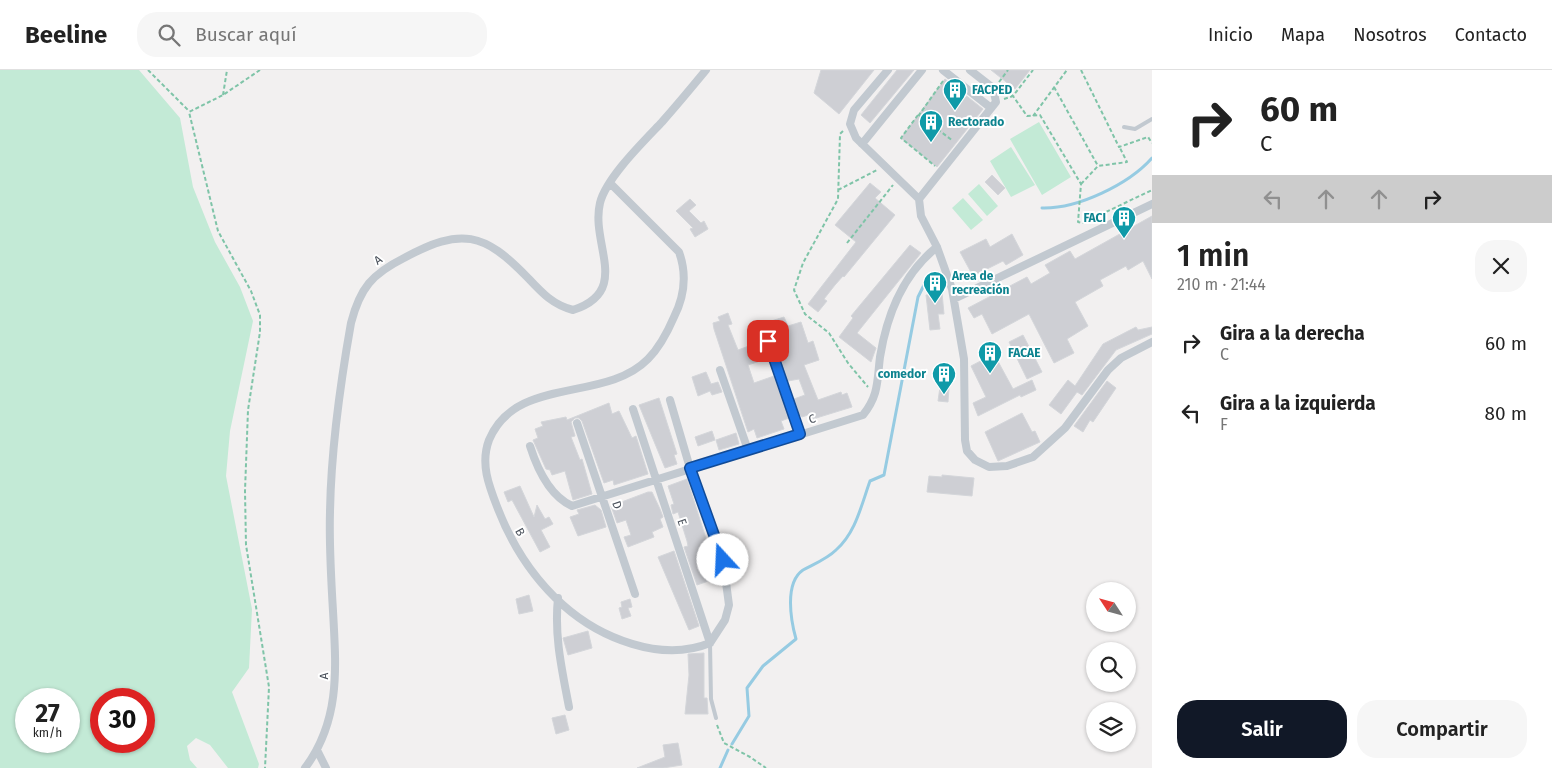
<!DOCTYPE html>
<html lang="es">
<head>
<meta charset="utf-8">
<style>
  body { margin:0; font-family:"Fira Sans",sans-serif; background:#f6f6f6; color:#222; height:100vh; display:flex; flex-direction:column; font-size:19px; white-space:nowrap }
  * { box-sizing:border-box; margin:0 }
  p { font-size:16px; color:#767676 }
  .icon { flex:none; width:28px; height:28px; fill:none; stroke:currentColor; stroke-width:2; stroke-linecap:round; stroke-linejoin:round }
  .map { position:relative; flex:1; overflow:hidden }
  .sheet { display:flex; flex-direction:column; background:#fff; width:400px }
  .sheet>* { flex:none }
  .guide { background:#fff; color:#222; overflow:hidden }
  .needle { width:32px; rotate:306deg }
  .buttons { position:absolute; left:1086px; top:512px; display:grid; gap:10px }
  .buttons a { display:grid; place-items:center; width:50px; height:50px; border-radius:50%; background:#fff; box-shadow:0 1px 4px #0004; font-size:25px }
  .speed { position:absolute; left:15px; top:618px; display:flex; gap:10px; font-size:25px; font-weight:700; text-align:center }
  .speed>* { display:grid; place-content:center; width:65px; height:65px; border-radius:50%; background:#fff; box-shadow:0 1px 4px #0004; line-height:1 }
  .speed small { font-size:12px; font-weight:400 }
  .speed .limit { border:8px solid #d22; background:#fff; color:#111 }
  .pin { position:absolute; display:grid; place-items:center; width:42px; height:42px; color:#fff; margin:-21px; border-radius:10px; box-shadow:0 2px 8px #0006 }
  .me { position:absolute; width:55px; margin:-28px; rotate:340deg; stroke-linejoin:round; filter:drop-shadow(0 0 4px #0008) }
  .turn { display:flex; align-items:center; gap:18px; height:105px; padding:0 25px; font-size:22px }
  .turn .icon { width:65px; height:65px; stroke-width:2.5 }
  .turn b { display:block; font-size:35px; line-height:42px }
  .lanes { display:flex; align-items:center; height:48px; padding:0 25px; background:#0003; justify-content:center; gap:25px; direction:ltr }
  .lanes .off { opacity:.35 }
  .round { display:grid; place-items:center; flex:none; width:52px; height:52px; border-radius:20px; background:#f6f6f6 }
  .summary { display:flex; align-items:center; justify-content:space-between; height:85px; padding:0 25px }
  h1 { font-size:30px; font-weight:600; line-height:38px }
  .button { display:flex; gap:10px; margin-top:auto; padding:10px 25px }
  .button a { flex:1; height:58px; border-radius:20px; background:#111827; color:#fff; font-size:20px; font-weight:600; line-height:58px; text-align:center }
  .button a+a { background:#f6f6f6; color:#222 }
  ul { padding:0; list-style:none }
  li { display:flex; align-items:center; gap:15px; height:70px; padding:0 25px }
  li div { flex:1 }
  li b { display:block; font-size:19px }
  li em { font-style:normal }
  header { display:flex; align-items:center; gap:30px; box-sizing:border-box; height:70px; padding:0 25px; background:#fff; border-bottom:1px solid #e0e0e0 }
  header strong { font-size:24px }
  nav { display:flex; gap:28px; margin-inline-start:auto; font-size:18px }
  .search { width:350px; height:45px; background:#f6f6f6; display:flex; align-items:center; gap:12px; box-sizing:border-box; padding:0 18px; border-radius:20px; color:#767676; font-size:19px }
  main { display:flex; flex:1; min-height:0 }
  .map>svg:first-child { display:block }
  .green { fill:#c3ead6; fill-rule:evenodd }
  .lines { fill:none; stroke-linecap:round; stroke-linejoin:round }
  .stream { stroke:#96cbe2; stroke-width:3 }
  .building { fill:#cecfd4; stroke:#d4d6da }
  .path { stroke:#7fc4a8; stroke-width:2; stroke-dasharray:4 2.5; stroke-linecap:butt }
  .service { stroke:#c2c9d0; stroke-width:4 }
  .minor { stroke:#c2c9d0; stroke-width:8 }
  .route-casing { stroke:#114b97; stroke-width:12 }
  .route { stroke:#1a73e8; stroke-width:9 }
  .labels { text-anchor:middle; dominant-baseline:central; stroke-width:4; stroke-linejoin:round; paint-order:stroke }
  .culture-label { font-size:12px; font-weight:bold; fill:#0d838f; stroke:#fff; text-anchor:start }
  .street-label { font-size:12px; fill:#4a515b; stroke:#fff }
</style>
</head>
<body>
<header>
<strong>Beeline</strong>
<div class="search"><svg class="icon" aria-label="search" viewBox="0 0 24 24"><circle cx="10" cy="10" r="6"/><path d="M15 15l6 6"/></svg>Buscar aquí</div>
<nav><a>Inicio</a><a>Mapa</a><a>Nosotros</a><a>Contacto</a></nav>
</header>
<main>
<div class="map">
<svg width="1152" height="698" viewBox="0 0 1152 698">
  <rect width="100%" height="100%" fill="#f2f0f0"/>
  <path class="green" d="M 0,0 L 139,0 L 180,48 L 193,117 L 215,172 L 240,217 L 253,251 L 230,361 L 226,406 L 252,539 L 249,598 L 232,622 L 259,694 L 258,698 L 228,698 L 210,675 L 196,668 L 187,676 L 190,690 L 197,698 L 0,698 ZM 26,629 L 69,629 L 69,671 L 26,671 ZM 101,629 L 144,629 L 144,671 L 101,671 Z
    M 1039,52 L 1071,107 L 1042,125 L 1010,69 Z
    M 1011,77 L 1035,115 L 1011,127 L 990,91 Z
    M 979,114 L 998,136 L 987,146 L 968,124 Z
    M 963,128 L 983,150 L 971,160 L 952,138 Z"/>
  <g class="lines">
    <path class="stream" d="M 1042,138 C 1078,139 1129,114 1152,88
      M 732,674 L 749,646 L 747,618 L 763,596 L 796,569 C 791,551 784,513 803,500 C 814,494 827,489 836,480 C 856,462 861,436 870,411 L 884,405 L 918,227 L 929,205
      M 720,698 L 728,680"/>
  </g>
  <path class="building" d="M 821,0 L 874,0 L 839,44 L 814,23 Z
    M 897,0 L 914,0 L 870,53 L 861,45 Z
    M 991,0 L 1030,0 L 1015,19 Z
    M 945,9 L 983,39 L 937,97 L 901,68 Z
    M 992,105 L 1005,118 L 998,125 L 985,112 Z
    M 870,113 L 881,122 L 875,128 L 895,145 L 844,207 L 843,206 L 835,215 L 824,229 L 827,231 L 818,242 L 808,234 L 856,172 L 835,155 Z
    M 690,129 L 696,135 L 689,141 L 701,153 L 704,151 L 708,159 L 695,167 L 690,159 L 693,158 L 676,141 Z
    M 1152,146 L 1152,209 L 1143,191 L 1128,200 L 1126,196 L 1100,210 L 1103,216 L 1075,232 L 1088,256 L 1067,269 L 1074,283 L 1054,293 L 1029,244 L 992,264 L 982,244 L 974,248 L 968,238 L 1027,207 L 1031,214 L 1050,203 L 1045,195 L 1070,181 L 1075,189 Z
    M 1012,164 L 1023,185 L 1006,195 L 1003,191 L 973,206 L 960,182 L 986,169 L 990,177 Z
    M 910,175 L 921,183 L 857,263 L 876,278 L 871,292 L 839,267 L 853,248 L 851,246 Z
    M 942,223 L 944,244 L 938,244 L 940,259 L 930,260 L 926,225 Z
    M 728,243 L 732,254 L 728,255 L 738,280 L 757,273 L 760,281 L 763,290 L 748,295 L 754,313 L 774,306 L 789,348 L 781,351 L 784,359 L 757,368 L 754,359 L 748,362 L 714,259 L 713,253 L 720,251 L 718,247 Z
    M 784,247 L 788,256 L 801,252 L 808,273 L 813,271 L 819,290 L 804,295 L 818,330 L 841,322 L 842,325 L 847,323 L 852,337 L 813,349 L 811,344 L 802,347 L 799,344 L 794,329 L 805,325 L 799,309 L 788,311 L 768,252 Z
    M 1136,257 L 1138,260 L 1152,257 L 1152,264 L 1116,280 L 1082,325 L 1077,322 L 1061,344 L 1049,335 L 1068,310 L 1075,316 L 1103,274 Z
    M 1023,265 L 1042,302 L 1027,309 L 1009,272 Z
    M 994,284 L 1013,319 L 1032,310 L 1036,320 L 1021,327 L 1020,325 L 978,346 L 973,333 L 986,327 L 971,296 Z
    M 706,302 L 711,314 L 718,312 L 722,322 L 712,325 L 710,321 L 698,326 L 692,307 Z
    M 1107,311 L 1116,318 L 1093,352 L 1090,350 L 1083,362 L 1074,356 Z
    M 940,317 L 949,318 L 948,332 L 938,331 Z
    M 659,328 L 677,384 L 674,385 L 677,394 L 665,398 L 639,335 Z
    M 609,333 L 612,344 L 619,341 L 632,368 L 636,366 L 648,404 L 614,415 L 613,410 L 604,413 L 582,351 L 579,348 L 575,348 L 571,352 L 575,366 L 571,367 L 580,390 L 582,389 L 592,424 L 573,430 L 565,401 L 552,405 L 550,400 L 546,399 L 533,370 L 538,368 L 535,359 L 543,356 L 541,352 L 566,347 L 567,350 Z
    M 1022,343 L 1032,362 L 1035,361 L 1040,372 L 998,391 L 985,362 Z
    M 712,361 L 715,370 L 698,376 L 695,367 Z
    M 736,363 L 739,374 L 719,380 L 716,370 Z
    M 942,405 L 974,408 L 972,426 L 927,422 L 929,406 L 942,407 Z
    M 687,409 L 710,481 L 705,483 L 714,509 L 697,515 L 684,477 L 688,476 L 687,471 L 678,442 L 673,444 L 671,435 L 674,434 L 668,416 Z
    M 520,416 L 534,447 L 537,435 L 545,449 L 549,447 L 553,454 L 541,460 L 550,477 L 540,482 L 512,430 L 508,432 L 504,422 Z
    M 648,422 L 652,422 L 660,439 L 663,447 L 660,449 L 663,457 L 652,462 L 654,467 L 628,477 L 624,467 L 631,465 L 626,450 L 617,453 L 611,436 Z
    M 595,435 L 601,440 L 606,457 L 578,466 L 570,447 L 579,444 L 577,440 Z
    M 674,481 L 699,556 L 689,560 L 658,487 Z
    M 529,525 L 533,541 L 519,544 L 516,529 Z
    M 630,529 L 632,537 L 628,538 L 631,546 L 622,549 L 619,538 L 622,537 L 621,532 Z
    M 588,561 L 592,578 L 568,585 L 563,568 Z
    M 704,583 L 704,628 L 707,628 L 708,644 L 685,644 L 689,605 L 688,584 Z
    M 565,645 L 569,660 L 556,664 L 552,648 Z
    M 678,673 L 682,695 L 663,698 L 637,698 L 665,687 L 663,675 Z"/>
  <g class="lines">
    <path class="path" d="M 148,0 L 189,41
      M 260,0 L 223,25 L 189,42 L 218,161 L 251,221 L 260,245 L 260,262 L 248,340 L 245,421 L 246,475 L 269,617 L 265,698
      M 1081,0 L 1119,77 L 1148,67 L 1152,73
      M 943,11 L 919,45 L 953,71
      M 999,12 L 1008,0
      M 1002,16 L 1013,26 L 1027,46 L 1040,45 L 1081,114 L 1078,152 L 1083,153 L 1152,120
      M 1054,17 L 1098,96
      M 223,25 L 227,0
      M 1004,29 L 1013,26 L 1033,0
      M 918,45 L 901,68 L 935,96
      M 1033,46 L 1067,0
      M 843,61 L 840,64 L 838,129 L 803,193 L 794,220 L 805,244 L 829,263 L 848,293 L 868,317
      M 1081,114 L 1098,96 L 1127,92 L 1120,78
      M 838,120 L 877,100
      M 847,173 L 893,115
      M 717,655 L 724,673 L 750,687 L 766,698"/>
    <path class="service" d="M 1124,57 L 1135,59 L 1152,49
      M 710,573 L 711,629 L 716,648"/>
    <path class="minor" d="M 888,0 L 854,40 L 850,54 L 856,68 L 919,129 L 921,146 L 937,177 L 952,219 L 964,289 L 965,370 L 967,381 L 975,390 L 989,397 L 1007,396 L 1033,387 L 1065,358 L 1108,300 L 1121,288 L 1152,272
      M 943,0 L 991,38
      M 862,74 L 922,0
      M 611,114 L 679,182 C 687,204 685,225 674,247 C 668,261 659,278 648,289 C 605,333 516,305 489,370 C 480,394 489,416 498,439 C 512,475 534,509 563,535 C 600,568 661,593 710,573 L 725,550 L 729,535 L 723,490 L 690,398 L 670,330
      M 919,129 L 996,32 L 993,18 L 970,0
      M 954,229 L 1152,134
      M 768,271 L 800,364
      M 720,300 L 748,380
      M 633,339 L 710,573
      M 577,353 L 635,524
      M 530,376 C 537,398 550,426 572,436 L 863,345 C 879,325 877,311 880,287 C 887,244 903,204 937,177
      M 558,528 C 554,566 562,600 569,637
      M 317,680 L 326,698
      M 305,698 C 341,650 336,597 333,541 C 331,508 329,475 330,442 C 331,379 340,315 351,253 C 360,218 372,204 404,188 C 461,157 484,162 528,208 C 542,223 553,235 573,240 C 632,221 590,174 600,133 C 606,108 644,71 662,52 C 677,35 692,17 706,0"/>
  </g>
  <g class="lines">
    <g class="route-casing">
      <path id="route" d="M 723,490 L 690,398 L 800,364 L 768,271"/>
    </g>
    <use href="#route" class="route"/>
  </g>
  <defs>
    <g id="building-pin" transform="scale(1.25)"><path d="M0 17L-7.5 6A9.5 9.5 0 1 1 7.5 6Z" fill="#0f9aa8" stroke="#fff"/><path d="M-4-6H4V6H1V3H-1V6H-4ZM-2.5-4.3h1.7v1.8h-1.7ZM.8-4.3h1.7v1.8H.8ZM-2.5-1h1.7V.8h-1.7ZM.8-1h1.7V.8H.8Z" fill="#fff"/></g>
  </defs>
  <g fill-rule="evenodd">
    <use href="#building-pin" x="955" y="20"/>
    <use href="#building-pin" x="931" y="52"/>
    <use href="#building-pin" x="1124" y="148"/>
    <use href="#building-pin" x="935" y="213"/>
    <use href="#building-pin" x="990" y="283"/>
    <use href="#building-pin" x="944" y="304"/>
  </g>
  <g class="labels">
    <g class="culture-label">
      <text x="972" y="20">FACPED</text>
      <text x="948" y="52">Rectorado</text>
      <text x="1106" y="148" text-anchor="end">FACI</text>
      <text x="952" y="206">Area de<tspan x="952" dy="14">recreación</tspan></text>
      <text x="1008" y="283">FACAE</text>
      <text x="926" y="304" text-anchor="end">comedor</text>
    </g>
    <g class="street-label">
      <text transform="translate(378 190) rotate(-35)">A</text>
      <text transform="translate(812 349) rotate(-17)">C</text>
      <text transform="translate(617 435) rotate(72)">D</text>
      <text transform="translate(682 452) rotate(72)">E</text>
      <text transform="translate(520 462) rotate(61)">B</text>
      <text transform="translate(324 606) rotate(-89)">A</text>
    </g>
  </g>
</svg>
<div class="buttons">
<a><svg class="needle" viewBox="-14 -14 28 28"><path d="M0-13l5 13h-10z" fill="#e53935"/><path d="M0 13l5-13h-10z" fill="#767676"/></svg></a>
<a><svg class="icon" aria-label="search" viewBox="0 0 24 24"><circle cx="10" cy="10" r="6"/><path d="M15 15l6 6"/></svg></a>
<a><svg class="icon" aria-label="layers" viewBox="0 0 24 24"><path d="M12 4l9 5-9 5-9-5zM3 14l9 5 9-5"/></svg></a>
</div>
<div class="speed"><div>27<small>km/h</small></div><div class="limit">30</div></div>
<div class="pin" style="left:768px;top:271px;background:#d93025"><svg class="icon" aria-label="arrive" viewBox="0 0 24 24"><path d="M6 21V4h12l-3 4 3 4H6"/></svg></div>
<svg class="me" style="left:723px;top:490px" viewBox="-20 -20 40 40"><circle r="19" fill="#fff"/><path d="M0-13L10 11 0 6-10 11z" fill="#1a73e8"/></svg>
</div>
<section class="sheet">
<div class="guide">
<div class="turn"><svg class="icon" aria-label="right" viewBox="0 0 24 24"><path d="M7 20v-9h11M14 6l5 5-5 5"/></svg><div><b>60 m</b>C</div></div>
<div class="lanes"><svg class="icon off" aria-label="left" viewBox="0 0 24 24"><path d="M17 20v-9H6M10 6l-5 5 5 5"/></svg><svg class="icon off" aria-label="ahead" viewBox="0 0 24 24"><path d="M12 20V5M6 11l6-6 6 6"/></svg><svg class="icon off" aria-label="ahead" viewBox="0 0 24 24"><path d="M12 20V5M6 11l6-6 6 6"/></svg><svg class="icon" aria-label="right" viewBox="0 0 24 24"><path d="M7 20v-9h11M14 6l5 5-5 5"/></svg></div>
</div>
<div class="summary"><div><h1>1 min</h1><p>210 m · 21:44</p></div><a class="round"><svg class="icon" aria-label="close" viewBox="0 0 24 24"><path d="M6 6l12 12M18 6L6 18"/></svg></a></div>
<ul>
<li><svg class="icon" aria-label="right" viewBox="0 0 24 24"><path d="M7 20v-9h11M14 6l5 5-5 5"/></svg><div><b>Gira a la derecha</b><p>C</p></div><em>60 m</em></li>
<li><svg class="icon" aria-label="left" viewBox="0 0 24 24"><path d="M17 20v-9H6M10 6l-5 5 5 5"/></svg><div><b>Gira a la izquierda</b><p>F</p></div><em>80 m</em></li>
</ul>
<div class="button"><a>Salir</a><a>Compartir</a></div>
</section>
</main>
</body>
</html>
